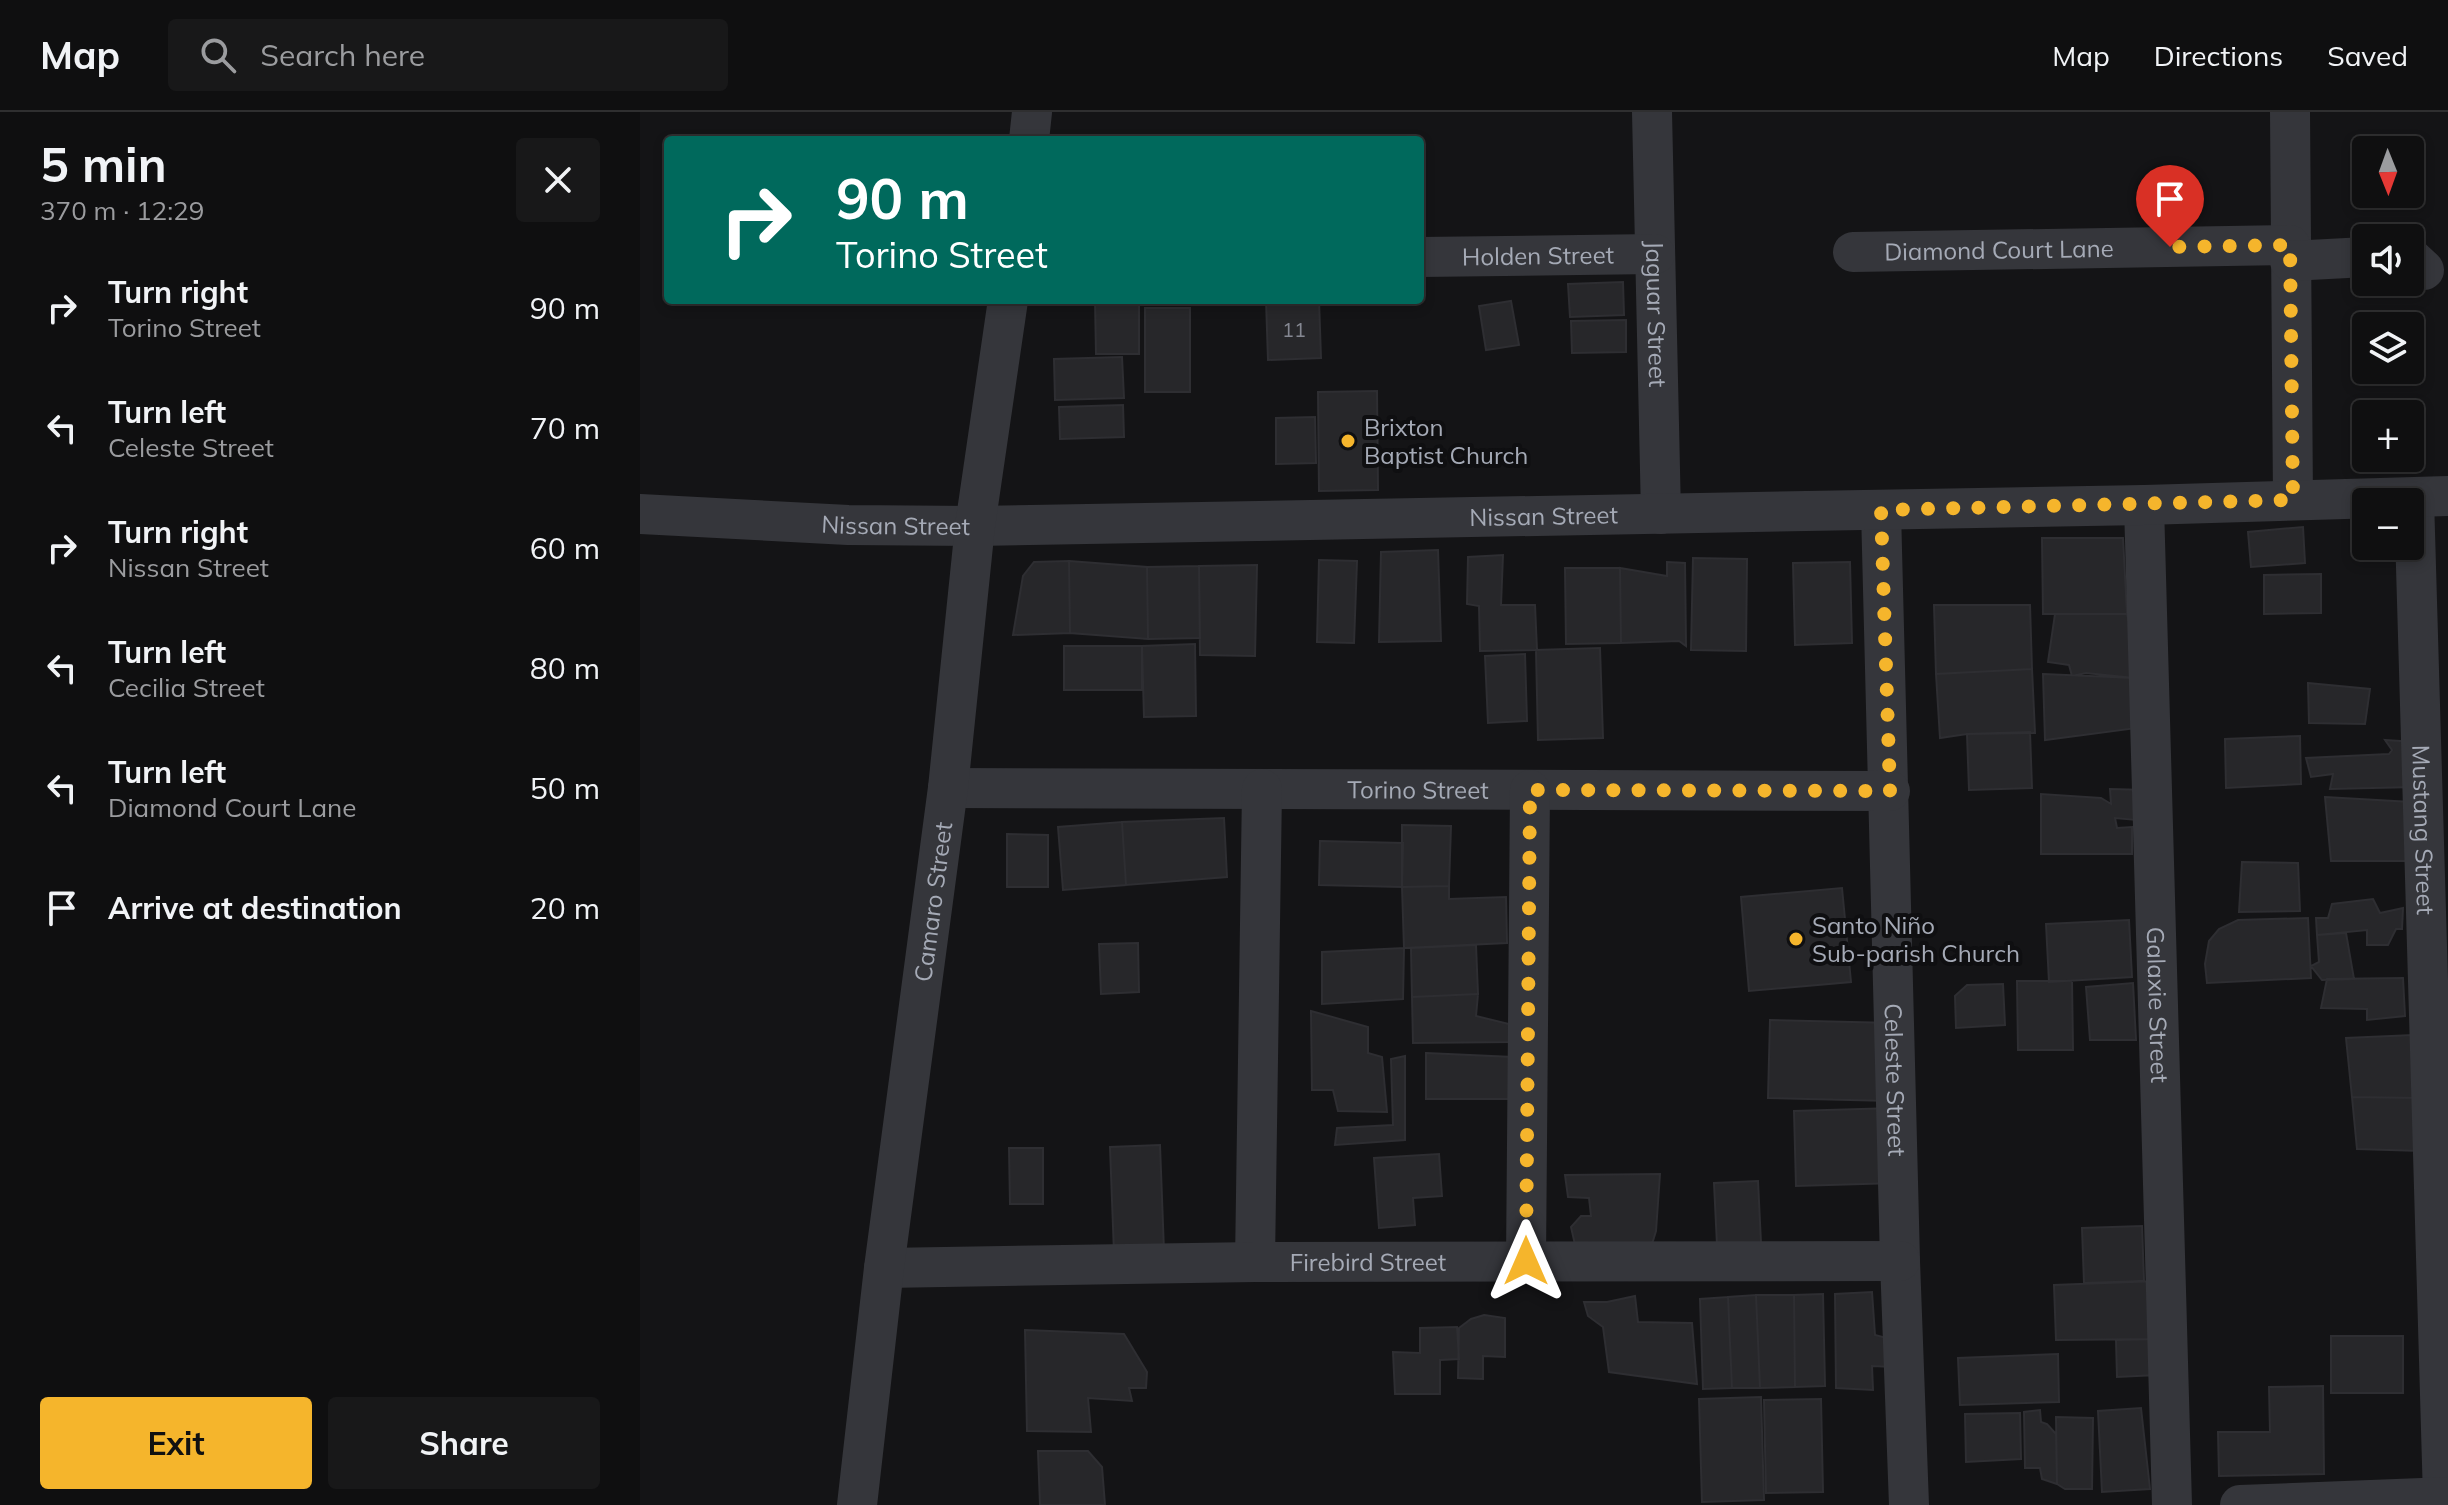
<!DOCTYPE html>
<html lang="en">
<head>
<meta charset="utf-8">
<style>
  body { margin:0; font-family:Mulish,sans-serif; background:#181819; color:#f1f3f6; height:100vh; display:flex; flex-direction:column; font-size:30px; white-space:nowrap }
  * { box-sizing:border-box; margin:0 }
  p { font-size:26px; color:#9b9c9f }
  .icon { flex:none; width:44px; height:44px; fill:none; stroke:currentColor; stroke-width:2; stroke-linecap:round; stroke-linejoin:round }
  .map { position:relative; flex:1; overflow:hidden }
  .panel { display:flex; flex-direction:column; background:#0f0f10; width:640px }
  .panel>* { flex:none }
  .hud { position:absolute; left:24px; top:24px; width:760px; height:168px; border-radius:8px; box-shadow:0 4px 12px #0003,0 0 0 2px #2f2f30; background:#00695c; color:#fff; overflow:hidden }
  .needle { width:52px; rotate:179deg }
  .controls { position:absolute; left:1712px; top:24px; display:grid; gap:16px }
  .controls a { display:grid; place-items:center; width:72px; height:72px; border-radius:8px; background:#0f0f10; box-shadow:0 4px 12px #0003,0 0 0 2px #2f2f30; font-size:40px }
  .pin { position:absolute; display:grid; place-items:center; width:68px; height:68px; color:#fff; margin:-82px -34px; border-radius:50% 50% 50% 0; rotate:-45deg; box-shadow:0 0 8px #0007 }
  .pin .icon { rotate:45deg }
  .me { position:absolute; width:88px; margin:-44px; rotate:0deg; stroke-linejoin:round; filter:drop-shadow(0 0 6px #0008) }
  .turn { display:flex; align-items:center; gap:28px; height:168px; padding:0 40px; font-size:36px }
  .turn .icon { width:104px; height:104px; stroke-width:2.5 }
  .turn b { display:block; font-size:56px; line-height:68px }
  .round { display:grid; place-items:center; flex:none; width:84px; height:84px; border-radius:8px; background:#181819 }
  .headline { display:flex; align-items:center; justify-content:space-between; height:136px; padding:0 40px }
  h1 { font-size:48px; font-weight:700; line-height:60px }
  .primary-button { display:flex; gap:16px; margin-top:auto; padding:16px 40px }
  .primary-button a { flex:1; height:92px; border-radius:8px; background:#f5b52c; color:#111; font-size:32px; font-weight:700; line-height:92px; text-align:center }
  .primary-button a+a { background:#181819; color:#f1f3f6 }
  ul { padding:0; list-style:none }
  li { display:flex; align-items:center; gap:24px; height:120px; padding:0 40px }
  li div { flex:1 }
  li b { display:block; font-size:30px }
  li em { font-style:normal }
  header { display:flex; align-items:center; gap:48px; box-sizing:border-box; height:112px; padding:0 40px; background:#0f0f10; border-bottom:2px solid #2f2f30 }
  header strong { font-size:38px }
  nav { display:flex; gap:44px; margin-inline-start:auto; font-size:28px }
  .search { width:560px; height:72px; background:#181819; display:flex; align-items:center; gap:20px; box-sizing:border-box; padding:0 28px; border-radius:8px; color:#9b9c9f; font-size:30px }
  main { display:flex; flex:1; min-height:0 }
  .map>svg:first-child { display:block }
  .building { fill:#27272a; stroke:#2e2e32; stroke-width:2 }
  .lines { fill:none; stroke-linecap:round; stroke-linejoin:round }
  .minor { stroke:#35363b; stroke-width:40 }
  .route { stroke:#f5b52c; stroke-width:14; stroke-dasharray:0 25.2 }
  .poi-dot { fill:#f5b52c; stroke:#0f0f11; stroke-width:3 }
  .labels { text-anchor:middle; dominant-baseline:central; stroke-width:8; stroke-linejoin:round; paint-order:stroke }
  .number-label { font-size:20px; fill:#858892 }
  .street-label { font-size:24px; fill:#a5aab6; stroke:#0f0f11 }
  .poi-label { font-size:24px; fill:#a5aab6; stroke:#0f0f11; text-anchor:start }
</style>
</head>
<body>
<header>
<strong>Map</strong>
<div class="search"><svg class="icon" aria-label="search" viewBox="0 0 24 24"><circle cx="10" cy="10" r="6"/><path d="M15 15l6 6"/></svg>Search here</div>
<nav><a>Map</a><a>Directions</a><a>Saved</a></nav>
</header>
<main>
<section class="panel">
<div class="headline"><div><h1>5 min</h1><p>370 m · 12:29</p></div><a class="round"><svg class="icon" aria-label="close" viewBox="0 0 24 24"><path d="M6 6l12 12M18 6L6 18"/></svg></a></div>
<ul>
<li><svg class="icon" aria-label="right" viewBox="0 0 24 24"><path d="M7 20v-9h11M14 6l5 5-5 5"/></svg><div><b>Turn right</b><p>Torino Street</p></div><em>90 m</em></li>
<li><svg class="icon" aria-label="left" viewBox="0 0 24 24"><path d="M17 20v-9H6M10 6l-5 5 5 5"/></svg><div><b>Turn left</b><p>Celeste Street</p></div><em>70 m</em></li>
<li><svg class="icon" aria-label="right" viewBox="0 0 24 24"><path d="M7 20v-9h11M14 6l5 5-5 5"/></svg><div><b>Turn right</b><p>Nissan Street</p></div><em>60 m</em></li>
<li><svg class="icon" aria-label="left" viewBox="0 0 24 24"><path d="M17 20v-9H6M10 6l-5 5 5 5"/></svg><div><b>Turn left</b><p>Cecilia Street</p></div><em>80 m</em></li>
<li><svg class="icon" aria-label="left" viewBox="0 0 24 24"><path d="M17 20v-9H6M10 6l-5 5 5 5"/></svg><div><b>Turn left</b><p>Diamond Court Lane</p></div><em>50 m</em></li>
<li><svg class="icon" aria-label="arrive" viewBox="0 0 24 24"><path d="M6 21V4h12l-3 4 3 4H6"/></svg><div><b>Arrive at destination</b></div><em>20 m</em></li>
</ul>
<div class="primary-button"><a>Exit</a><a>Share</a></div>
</section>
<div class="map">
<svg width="1808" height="1393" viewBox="0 0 1808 1393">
  <rect width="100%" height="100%" fill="#141416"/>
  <path class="building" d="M 983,170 L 984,203 L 930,205 L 928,172 Z
    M 455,188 L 499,188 L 499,242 L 456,242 Z
    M 626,188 L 679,188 L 681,246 L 628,248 Z
    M 871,189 L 879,233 L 846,238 L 839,194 Z
    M 505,196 L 550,196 L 550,280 L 505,280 Z
    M 986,208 L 986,240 L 932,241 L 931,209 Z
    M 482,245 L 484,286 L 415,288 L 414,247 Z
    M 737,279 L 738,378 L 679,379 L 678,280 Z
    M 483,293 L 484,325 L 420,327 L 419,295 Z
    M 675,305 L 676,351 L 636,352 L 636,306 Z
    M 1663,415 L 1665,451 L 1611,455 L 1608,420 Z
    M 1402,426 L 1483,426 L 1487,502 L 1403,502 Z
    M 798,438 L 801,529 L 739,530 L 741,440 Z
    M 863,443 L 861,493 L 895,493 L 897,538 L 840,539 L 839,494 L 827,492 L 828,445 Z
    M 1053,446 L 1107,447 L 1106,539 L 1051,538 Z
    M 679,448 L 717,449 L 714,531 L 677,530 Z
    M 429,449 L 507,455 L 508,527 L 430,521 Z
    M 429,449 L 430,521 L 373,523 L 383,464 L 394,450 Z
    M 1027,450 L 1045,451 L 1046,534 L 1039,529 L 981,531 L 980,456 L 1027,464 Z
    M 1210,450 L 1212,531 L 1155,533 L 1153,451 Z
    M 617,453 L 615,544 L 560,543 L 559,454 Z
    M 559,454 L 560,526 L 508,527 L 507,455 Z
    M 925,456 L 980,456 L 981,531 L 926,532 Z
    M 1681,462 L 1681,501 L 1624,502 L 1624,463 Z
    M 1294,493 L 1390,493 L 1392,557 L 1296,562 Z
    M 1415,502 L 1487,502 L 1504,567 L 1446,561 L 1432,564 L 1429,553 L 1408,550 Z
    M 555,532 L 556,604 L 504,605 L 502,534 Z
    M 424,534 L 502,534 L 502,578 L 424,578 Z
    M 960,536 L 963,626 L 898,628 L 896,538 Z
    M 885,542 L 887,609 L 848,611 L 845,544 Z
    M 1392,557 L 1395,621 L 1327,622 L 1300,626 L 1296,562 Z
    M 1403,562 L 1494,566 L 1497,616 L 1405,628 Z
    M 1668,571 L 1730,577 L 1725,612 L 1669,611 Z
    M 1390,620 L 1392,676 L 1329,678 L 1327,622 Z
    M 1660,624 L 1661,672 L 1586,676 L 1585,627 Z
    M 1745,628 L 1775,630 L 1775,675 L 1690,677 L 1693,662 L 1671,665 L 1666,646 L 1749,642 L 1752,638 Z
    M 1470,677 L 1506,678 L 1508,709 L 1475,706 L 1477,716 L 1492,715 L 1492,742 L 1401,742 L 1401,682 L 1461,686 L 1471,692 Z
    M 1685,685 L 1771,690 L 1773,749 L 1691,749 Z
    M 584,706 L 587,765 L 486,773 L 482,710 Z
    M 482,710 L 486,773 L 423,778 L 418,715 Z
    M 762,713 L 811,714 L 809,774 L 762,775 Z
    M 367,722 L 408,723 L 408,775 L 367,775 Z
    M 680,729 L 763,731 L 762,775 L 679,773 Z
    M 1602,750 L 1658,751 L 1660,799 L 1599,800 Z
    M 809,774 L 809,787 L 866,785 L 867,831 L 764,836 L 762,775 Z
    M 1202,776 L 1211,870 L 1109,879 L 1101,785 Z
    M 1733,787 L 1740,801 L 1763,796 L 1762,817 L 1756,817 L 1748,833 L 1727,833 L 1727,818 L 1677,823 L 1676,806 L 1688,806 L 1692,792 Z
    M 1668,806 L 1671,866 L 1567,871 L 1565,852 L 1569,829 L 1579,817 L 1598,808 Z
    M 1489,808 L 1492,865 L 1409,870 L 1406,812 Z
    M 1706,821 L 1714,867 L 1682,868 L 1671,854 L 1679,850 L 1677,823 Z
    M 498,831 L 499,880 L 461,882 L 459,832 Z
    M 836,833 L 838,882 L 772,885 L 771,836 Z
    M 764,836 L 763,887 L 682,892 L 682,840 Z
    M 1763,866 L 1765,904 L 1727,908 L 1727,897 L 1681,896 L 1687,867 Z
    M 1377,869 L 1432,869 L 1433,938 L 1378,938 Z
    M 1493,871 L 1496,928 L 1450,928 L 1446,875 Z
    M 1363,872 L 1365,913 L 1316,916 L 1315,884 L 1327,873 Z
    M 838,882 L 836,904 L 869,912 L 871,930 L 773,931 L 772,885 Z
    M 671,899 L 728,915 L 728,941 L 742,945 L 747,1000 L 698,999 L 693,978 L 672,978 Z
    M 1130,908 L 1253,911 L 1250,989 L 1128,986 Z
    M 1773,923 L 1778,986 L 1712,985 L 1706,926 Z
    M 786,941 L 873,945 L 877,987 L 786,987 Z
    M 765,944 L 765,1028 L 695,1033 L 697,1016 L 753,1013 L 751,947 Z
    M 1712,985 L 1778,986 L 1781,1039 L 1717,1037 Z
    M 1254,996 L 1256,1071 L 1156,1074 L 1154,999 Z
    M 520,1033 L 524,1139 L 474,1141 L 470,1035 Z
    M 369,1036 L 403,1036 L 403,1092 L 370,1092 Z
    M 799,1042 L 802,1084 L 773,1086 L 775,1113 L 739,1116 L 734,1046 Z
    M 1020,1062 L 1016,1119 L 1012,1132 L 936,1137 L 931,1115 L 941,1104 L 951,1104 L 949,1086 L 928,1085 L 925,1063 Z
    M 1118,1069 L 1121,1131 L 1077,1133 L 1074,1071 Z
    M 1502,1114 L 1504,1169 L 1444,1171 L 1442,1116 Z
    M 1518,1169 L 1517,1227 L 1416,1228 L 1414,1173 Z
    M 1232,1180 L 1235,1223 L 1254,1228 L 1253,1255 L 1232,1254 L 1233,1278 L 1196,1276 L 1195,1182 Z
    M 1183,1182 L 1185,1274 L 1155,1275 L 1154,1183 Z
    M 1116,1183 L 1154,1183 L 1155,1275 L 1120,1276 Z
    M 1116,1183 L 1120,1276 L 1092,1276 L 1088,1185 Z
    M 995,1184 L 998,1210 L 1052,1211 L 1057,1272 L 969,1260 L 963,1215 L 948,1204 L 944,1190 L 967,1190 Z
    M 1088,1185 L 1092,1276 L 1063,1277 L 1060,1187 Z
    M 844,1203 L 865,1206 L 865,1245 L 843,1244 L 843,1267 L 818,1266 L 819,1216 L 831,1207 Z
    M 817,1215 L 819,1247 L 800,1248 L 800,1282 L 755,1282 L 753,1240 L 780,1241 L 780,1216 Z
    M 385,1218 L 484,1222 L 507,1260 L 506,1276 L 489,1276 L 492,1289 L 448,1286 L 451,1320 L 387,1319 Z
    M 1691,1224 L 1763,1224 L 1763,1281 L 1691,1281 Z
    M 1517,1227 L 1517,1263 L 1477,1265 L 1476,1228 Z
    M 1418,1242 L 1419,1290 L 1320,1293 L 1318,1246 Z
    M 1683,1274 L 1684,1362 L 1579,1364 L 1578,1320 L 1630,1320 L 1629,1275 Z
    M 1121,1285 L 1124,1388 L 1062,1390 L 1059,1287 Z
    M 1181,1287 L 1183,1380 L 1126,1381 L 1124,1288 Z
    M 1501,1296 L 1510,1377 L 1462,1380 L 1458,1299 Z
    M 1400,1298 L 1401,1310 L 1407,1312 L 1416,1322 L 1417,1372 L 1402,1367 L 1400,1356 L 1385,1356 L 1384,1300 Z
    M 1380,1301 L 1381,1347 L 1326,1350 L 1325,1302 Z
    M 1416,1305 L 1453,1306 L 1452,1377 L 1425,1377 L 1417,1372 Z
    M 398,1339 L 448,1339 L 462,1355 L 465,1393 L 400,1393 Z"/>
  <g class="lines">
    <g class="minor">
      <path id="s1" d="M 1012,0 L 1021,402"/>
      <path d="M 1650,0 L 1653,388"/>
      <path d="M 389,28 L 392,0"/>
      <path id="s2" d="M 1213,140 L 1650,133"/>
      <path id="s3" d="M 780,145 L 1015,142"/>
      <path d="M 1770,145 L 1784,158"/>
      <path d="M 1650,149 L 1726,145"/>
      <path id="s4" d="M 1774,386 L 1803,1386"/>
      <path id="s5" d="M 1504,393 L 1532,1393"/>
      <path id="s6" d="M 1241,398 L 1260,1149 L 1269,1393"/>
      <path id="s7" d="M 0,402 L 208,413 L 335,414 L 1504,393 L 1808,384"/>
      <path id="s8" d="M 308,676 L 1250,679"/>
      <path d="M 886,1149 L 890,678"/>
      <path d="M 615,1150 L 622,677"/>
      <path id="s9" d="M 244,1156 L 615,1150 L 1260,1149"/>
      <path id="s10" d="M 217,1393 L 244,1156 L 308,676 L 335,414 L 368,188"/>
      <path d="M 1600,1393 L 1808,1385"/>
    </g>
  </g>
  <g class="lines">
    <path class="route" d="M 886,1149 L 890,678 L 1250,679 L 1241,398 L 1653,388 L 1650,133 L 1530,135"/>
  </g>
  <g class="poi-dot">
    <circle cx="708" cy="329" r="8"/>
    <circle cx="1156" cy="827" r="8"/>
  </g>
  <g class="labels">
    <g class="number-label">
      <text x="654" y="217">11</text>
    </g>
    <g class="street-label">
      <text stroke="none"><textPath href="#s2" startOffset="146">Diamond Court Lane</textPath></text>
      <text stroke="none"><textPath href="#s3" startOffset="118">Holden Street</textPath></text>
      <text stroke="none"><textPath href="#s1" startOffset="202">Jaguar Street</textPath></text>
      <text stroke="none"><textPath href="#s7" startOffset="904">Nissan Street</textPath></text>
      <text stroke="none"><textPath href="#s7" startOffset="256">Nissan Street</textPath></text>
      <text stroke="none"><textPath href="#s8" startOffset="470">Torino Street</textPath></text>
      <text stroke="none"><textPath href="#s4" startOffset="332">Mustang Street</textPath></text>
      <text stroke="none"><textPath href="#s10" startOffset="608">Camaro Street</textPath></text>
      <text stroke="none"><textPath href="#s5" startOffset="500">Galaxie Street</textPath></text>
      <text stroke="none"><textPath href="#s6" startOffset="570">Celeste Street</textPath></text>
      <text stroke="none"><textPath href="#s9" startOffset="484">Firebird Street</textPath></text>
    </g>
    <g class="poi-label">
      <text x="724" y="315">Brixton<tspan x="724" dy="28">Baptist Church</tspan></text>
      <text x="1172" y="813">Santo Niño<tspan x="1172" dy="28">Sub-parish Church</tspan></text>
    </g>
  </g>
</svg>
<div class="controls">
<a><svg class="needle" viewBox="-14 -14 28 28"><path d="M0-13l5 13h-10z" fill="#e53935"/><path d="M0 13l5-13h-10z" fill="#9b9c9f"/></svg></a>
<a><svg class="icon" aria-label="sound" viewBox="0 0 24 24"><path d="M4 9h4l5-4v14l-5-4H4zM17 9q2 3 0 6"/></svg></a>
<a><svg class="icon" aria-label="layers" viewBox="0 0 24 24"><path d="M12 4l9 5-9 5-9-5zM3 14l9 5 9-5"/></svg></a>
<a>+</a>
<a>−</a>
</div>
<div class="pin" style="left:1530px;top:135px;background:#d93025"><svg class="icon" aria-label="arrive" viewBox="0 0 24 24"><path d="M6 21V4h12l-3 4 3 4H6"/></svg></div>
<svg class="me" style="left:886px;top:1149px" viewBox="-20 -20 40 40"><path d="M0-17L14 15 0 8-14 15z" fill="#f5b52c" stroke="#fff" stroke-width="4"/></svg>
<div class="hud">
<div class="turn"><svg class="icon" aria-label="right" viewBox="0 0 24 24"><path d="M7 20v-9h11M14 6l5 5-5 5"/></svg><div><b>90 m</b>Torino Street</div></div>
</div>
</div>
</main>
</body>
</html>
